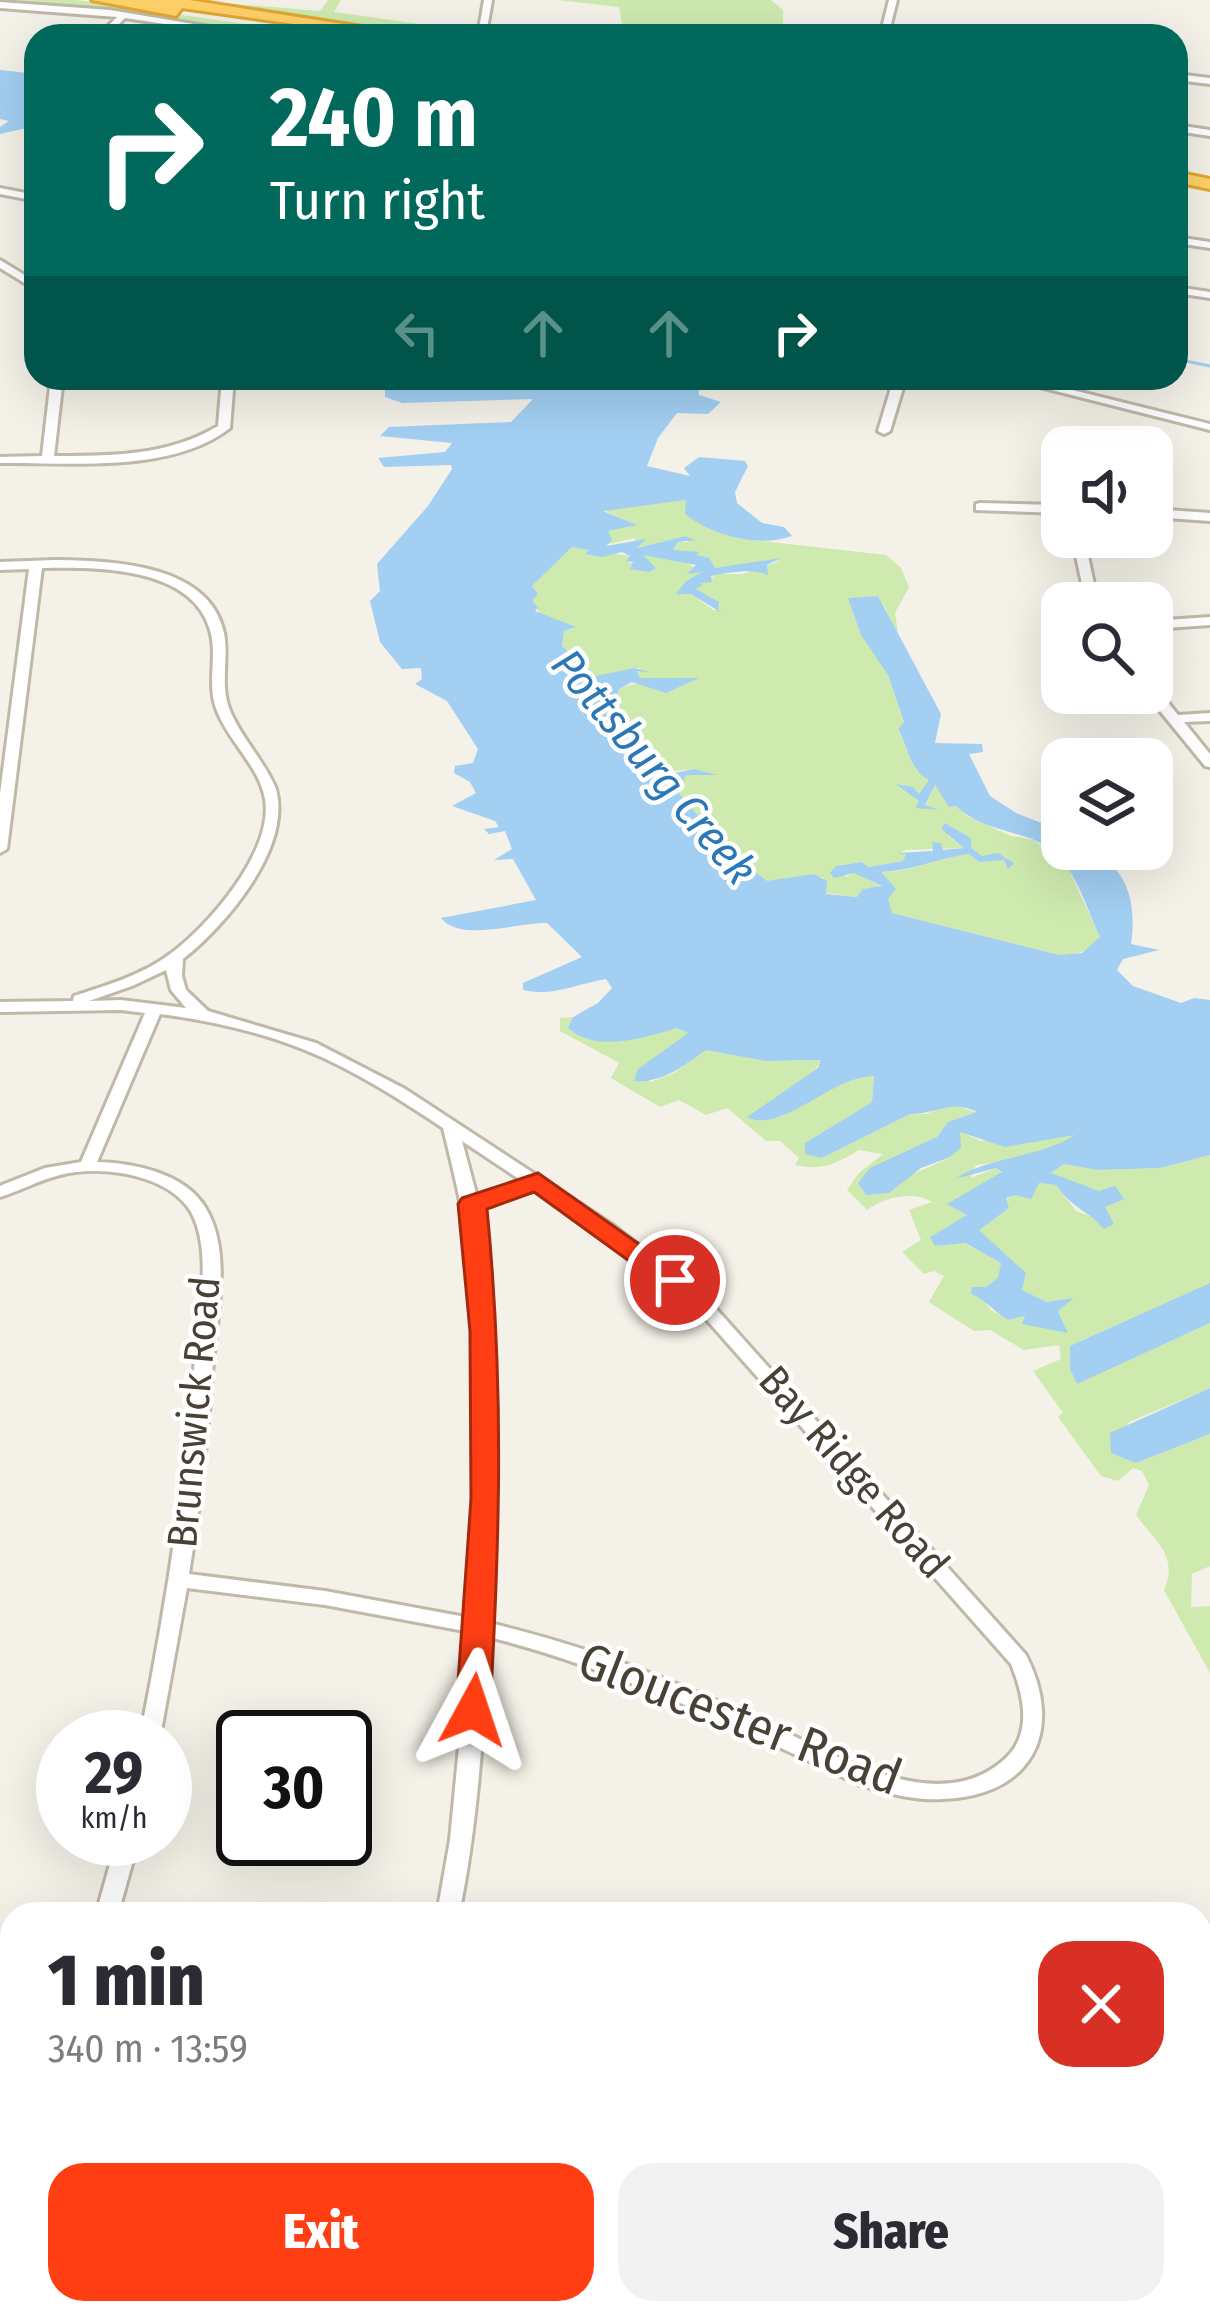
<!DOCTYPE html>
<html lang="en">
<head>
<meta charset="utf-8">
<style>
  body { margin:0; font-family:"Fira Sans Condensed",sans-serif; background:#f2f2f3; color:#2b2b33; height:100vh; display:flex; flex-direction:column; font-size:45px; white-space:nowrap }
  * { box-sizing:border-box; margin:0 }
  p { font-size:39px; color:#7c7c81 }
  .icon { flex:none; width:66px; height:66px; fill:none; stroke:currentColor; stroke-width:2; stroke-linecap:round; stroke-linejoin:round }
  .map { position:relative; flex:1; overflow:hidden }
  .panel { position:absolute; left:0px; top:1902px; width:1212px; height:423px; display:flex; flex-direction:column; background:#fff; border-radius:36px 36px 0 0; box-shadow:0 12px 48px #0002 }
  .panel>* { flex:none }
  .guide { position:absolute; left:24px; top:24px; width:1164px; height:366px; border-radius:36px; box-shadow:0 12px 48px #0002; background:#00695c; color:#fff; overflow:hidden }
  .controls { position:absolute; left:1041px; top:426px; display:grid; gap:24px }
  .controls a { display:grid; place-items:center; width:132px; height:132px; border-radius:24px; background:#fff; box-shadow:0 12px 48px #0002; font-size:60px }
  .speed { position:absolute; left:36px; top:1710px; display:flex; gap:24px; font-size:60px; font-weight:700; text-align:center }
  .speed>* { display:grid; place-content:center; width:156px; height:156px; border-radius:50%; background:#fff; box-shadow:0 12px 48px #0002; line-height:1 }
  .speed small { font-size:30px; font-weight:400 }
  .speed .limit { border:6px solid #111; border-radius:18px; background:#fff; color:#111 }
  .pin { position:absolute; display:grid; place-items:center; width:102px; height:102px; color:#fff; margin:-51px; border:6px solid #fff; border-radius:50%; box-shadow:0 3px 12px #0007 }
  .me { position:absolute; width:132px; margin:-66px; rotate:5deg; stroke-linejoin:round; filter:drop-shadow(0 0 9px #0008) }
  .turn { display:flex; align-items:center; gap:42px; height:252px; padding:0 48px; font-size:54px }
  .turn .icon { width:156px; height:156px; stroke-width:2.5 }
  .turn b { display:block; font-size:84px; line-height:102px }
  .lanes { display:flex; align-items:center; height:114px; padding:0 48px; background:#0003; justify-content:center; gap:60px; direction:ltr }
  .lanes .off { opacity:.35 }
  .round { display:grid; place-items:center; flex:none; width:126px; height:126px; border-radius:36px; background:#f2f2f3 }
  .headline { display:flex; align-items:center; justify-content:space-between; height:204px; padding:0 48px }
  h1 { font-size:72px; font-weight:800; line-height:90px }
  .cta { display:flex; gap:24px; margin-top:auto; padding:24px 48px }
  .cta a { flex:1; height:138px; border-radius:36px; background:#ff3e14; color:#fff; font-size:48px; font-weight:800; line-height:138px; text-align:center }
  .cta a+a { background:#f2f2f3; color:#2b2b33 }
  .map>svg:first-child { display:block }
  .green { fill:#ceeaaf }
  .water { fill:#a2cff2 }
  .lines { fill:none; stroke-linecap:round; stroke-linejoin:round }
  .stream { stroke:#a2cff2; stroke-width:3 }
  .minor-casing { stroke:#c0b9aa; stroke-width:6 }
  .motorway-casing { stroke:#e2a734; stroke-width:6 }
  .minor { fill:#fff; fill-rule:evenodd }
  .motorway { fill:#ffd168; fill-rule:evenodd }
  .route { fill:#ff3e14; stroke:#a6280d; stroke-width:3 }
  .labels { text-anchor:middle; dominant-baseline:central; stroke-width:9; stroke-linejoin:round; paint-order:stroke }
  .street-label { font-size:42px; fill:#484136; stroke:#fff }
  .water-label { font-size:45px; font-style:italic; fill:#2c78b7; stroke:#fff }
  .near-street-label { font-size:51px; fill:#484136; stroke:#fff }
</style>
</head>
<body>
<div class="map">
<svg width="1210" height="2324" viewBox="0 0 1210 2324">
  <rect width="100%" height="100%" fill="#f4f1e8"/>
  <path class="green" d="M 0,0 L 76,0 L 330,36 L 278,36 L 113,11 Z
    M 185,0 L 320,11 L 328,0 L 341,0 L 334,12 L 506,36 L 437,36 Z
    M 558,0 L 771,0 L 783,10 L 783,36 L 624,36 L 619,7 Z
    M 687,500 L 717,531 L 745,539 L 886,555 L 901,568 L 909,587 L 895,613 L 899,640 L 883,603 L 868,641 L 888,675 L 904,723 L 898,729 L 912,762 L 930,780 L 919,794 L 897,782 L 919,801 L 917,807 L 936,809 L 925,806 L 935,785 L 967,816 L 1011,836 L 1034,840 L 1068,868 L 1100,937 C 1088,953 1078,954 1059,955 L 892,913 L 887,899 L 895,889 L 880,872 C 912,872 938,858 969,854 L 979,862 L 1009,857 L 982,856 L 971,848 L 971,838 L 949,825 L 948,836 L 964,848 L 906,850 L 901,852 L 907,854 L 903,861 L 867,867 L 862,862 L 836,866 L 846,877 L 854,872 L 882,887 L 857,897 L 825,893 L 823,877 L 767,881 L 725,848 L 726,839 L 710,830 L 679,793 L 685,775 L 700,771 C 681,765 669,781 654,759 L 659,756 L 651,753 L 616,700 L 619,689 C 642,677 666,691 691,678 L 640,678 L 637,672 L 641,668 L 635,668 L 596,677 L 562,646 L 564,631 L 575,628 L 542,616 L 531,601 L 538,594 L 532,586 L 572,547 L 631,556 L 627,561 L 647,570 L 642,555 L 679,559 L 703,572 L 686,581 L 677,594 L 692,594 L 713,610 L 718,610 L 696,589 L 698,584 L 719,574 L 743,574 L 779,561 C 757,557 741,572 719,569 C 705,566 692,553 673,550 L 678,542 L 688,542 L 685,536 L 636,548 L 635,538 L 605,545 L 608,531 L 636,525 L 603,510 Z
    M 573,1017 L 569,1028 L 677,1028 L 690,1034 L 638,1069 L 651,1082 L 674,1073 L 706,1050 L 765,1061 L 822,1060 L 781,1117 L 852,1076 L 874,1076 L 872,1102 L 805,1143 L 822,1158 L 910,1114 L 926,1114 L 951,1104 L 978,1113 L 948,1122 L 909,1176 L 949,1158 L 959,1131 L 981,1141 L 1082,1134 L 1019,1160 L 976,1165 L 971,1178 L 996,1168 L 1002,1173 L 948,1204 L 968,1214 L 935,1246 L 964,1243 L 1001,1263 L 999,1277 L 982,1297 L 991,1310 L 1008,1320 L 1026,1316 L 1067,1331 L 1058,1311 L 1070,1299 L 1047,1302 L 1022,1290 L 1026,1273 L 978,1230 L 1009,1208 L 1006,1199 L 1039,1183 L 1056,1185 L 1076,1211 L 1095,1218 L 1104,1207 L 1099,1191 L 1050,1174 L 1064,1164 L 1097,1170 L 1160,1168 L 1210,1155 L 1210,1283 L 1071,1346 L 1070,1369 L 1078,1383 L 1210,1323 L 1210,1388 L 1127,1423 L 1136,1463 L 1210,1434 L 1210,1566 L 1192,1574 L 1191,1607 L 1210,1606 L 1210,1673 L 1164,1590 C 1179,1556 1155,1541 1136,1515 L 1149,1485 L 1142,1471 L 1133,1468 L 1118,1481 L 1101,1476 L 1058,1417 L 1063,1413 L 1033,1371 L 1061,1359 L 1059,1345 L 1024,1350 L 990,1330 L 974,1331 L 929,1302 L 944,1276 L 934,1271 L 924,1274 L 902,1252 L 921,1240 L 909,1210 L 932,1202 C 914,1190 883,1198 867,1210 L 847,1190 L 859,1173 L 883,1154 L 859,1150 C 836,1164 822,1171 795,1165 L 799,1158 L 780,1141 L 766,1141 L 727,1108 L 706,1115 L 679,1100 L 660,1107 L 611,1078 L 619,1063 L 560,1031 L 560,1018 Z"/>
  <path class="water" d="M 0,70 L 36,74 L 36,126 L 0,134 L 0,127 L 9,121 L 0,119 Z
    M 531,378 L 698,378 L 699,395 L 721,402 L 708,414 L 677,413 L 658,438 L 647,466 L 690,476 L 684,468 L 699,457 L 745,461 L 748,466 L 735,492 L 737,503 L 762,523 L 784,527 L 792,536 C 761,548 712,536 685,514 L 686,500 L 603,511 L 637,525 L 608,531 L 612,540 L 606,546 L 646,539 L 637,548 L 685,536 L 695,540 L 678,542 L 673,550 L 699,552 L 697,555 L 709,558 L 715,568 L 781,558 L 767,565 L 768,575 C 755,568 728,572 711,576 L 712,582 L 700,583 L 703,585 L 696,589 L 719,602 L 718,610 L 725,615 L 691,594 L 676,594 L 686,581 L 702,572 L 687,574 L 696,565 L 643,555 L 656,568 L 649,572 L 630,569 L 633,562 L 626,561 L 630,556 L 622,552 L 602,557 L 585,554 L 589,550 L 572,547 L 532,586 L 538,594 L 532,601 L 538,607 L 535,611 L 576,627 L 564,631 L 562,646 L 596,676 L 635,668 L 649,672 L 637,671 L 640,678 L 699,678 L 666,693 L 632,682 L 619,689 L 616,700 L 644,742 L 650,744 L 651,752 L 660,755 L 654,759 L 670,774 L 694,769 L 717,775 L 686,775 L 679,793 L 710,830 L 726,840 L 725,848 L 767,881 L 814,874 L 827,881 L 826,894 L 857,897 L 863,889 L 882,886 L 854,873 L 834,878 L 830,873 L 836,866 L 862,862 L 868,867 L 903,861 L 906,854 L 898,853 L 933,851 L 932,842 L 941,843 L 943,850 L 964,848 L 941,829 L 945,823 L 971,838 L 971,848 L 982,856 L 998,853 L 1014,863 L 1008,869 L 1004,860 L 979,862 L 969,854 C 938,858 912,871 881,872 L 896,889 L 888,899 L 892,913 L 1059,955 L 1082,953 L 1100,937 C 1083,901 1074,856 1032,839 C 1005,829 978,827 956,806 L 949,807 L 935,785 L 925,805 L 939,810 L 916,808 L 919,801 L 896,784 L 913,787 L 919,794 L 929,780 C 910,770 908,747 898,729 L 904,722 L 888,675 L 861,635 L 848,598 L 878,596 L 941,714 L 935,743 L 982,744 L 983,752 L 969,754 L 990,796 L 1016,813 L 1062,831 L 1062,849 C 1118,849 1139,888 1131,944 L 1159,950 L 1123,959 L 1117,970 L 1133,986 L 1181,1003 L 1194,998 L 1210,1000 L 1210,1155 L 1160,1168 L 1097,1170 L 1064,1164 L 1051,1173 L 1099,1191 L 1115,1186 L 1124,1199 L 1105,1207 L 1114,1224 L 1104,1229 C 1089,1211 1074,1210 1056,1185 L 1039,1183 L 1031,1199 L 1015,1195 L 1006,1198 L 1009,1208 L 979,1230 L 1026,1273 L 1022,1290 L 1047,1302 L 1074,1298 L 1058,1311 L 1068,1333 L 1022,1324 L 1025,1316 L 1008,1320 C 994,1312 984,1298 971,1294 L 972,1287 L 986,1287 L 998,1278 L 1001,1263 L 965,1243 L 935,1246 L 930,1237 L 967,1215 L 947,1204 L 1002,1172 L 996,1168 L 955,1179 C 989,1156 1036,1159 1075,1135 L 1005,1147 L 960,1132 L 961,1148 L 948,1158 L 921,1168 L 889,1193 L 866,1195 L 858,1183 L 870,1168 L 937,1137 L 948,1122 L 977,1112 C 952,1099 936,1114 910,1114 L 822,1158 L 805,1154 L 805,1143 L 872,1102 L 874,1076 C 833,1075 781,1135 747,1117 L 818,1068 L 821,1060 L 765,1061 L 706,1050 C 683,1066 664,1083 634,1081 L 638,1069 L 688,1033 L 677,1028 C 645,1037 597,1054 568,1028 L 573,1017 L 598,1003 L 612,988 L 606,979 C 576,984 553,997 523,990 L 523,983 L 582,957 L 547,923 C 518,922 461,943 441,918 L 536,900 L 513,859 L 494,860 L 512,849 L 505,831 L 489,834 L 484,829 L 499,827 L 495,821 L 452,806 L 476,793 L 470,782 L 454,773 L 455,766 L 473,763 L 478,749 L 447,701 L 415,684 L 422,679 L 421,668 L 402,669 L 380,642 L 370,601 L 380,591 L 377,564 L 428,506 L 452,469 L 451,465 L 384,467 L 378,458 L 445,452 L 452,443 L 380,436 L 389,427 L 511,422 L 533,399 L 402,403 L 385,397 L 385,389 Z
    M 1210,1283 L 1210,1323 L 1077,1384 L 1070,1369 L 1070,1346 Z
    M 1210,1388 L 1210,1434 L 1136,1463 L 1111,1453 L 1110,1433 Z"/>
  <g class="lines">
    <path class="stream" d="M 1176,359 L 1210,366"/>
    <g class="minor-casing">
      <path id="minor" d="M 484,0 L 492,0 L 487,29 L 483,32 L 479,29 Z
        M 889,0 L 897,0 L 888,36 L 880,36 Z
        M 0,2 L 110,10 L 265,36 L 244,36 L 125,18 L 107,36 L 98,36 L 117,17 L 0,8 Z
        M 1176,74 L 1210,78 L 1210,84 L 1176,80 Z
        M 1176,125 L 1210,130 L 1210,136 L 1176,131 Z
        M 0,188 L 36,195 L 36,201 L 0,194 Z
        M 1176,237 L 1210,242 L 1210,248 L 1176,243 Z
        M 0,260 L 36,282 L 36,290 L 0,268 Z
        M 1176,287 L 1210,292 L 1210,298 L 1176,293 Z
        M 51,378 L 63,378 L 54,456 C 111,456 168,456 218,426 L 222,378 L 234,378 L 230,428 C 171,474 71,462 0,463 L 0,457 L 42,456 Z
        M 894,378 L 906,378 L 890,431 L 884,434 L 878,431 Z
        M 1004,378 L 1024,378 L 1210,424 L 1210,430 Z
        M 980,503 L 1062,505 L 1062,513 L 976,510 L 976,504 Z
        M 1152,509 L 1210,513 L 1210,521 L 1152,517 Z
        M 1072,537 L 1084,537 L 1098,603 L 1086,603 Z
        M 55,560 C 111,561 209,563 224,633 C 229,658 220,683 229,708 C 240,737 264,760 276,789 C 292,848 226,925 183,959 L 182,976 L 186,990 L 208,1011 L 316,1043 L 405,1089 L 611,1224 L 703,1294 L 1026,1655 C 1065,1731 1032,1796 943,1799 C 915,1801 886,1793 860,1785 C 739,1728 619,1670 489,1637 C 483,1729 478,1824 459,1914 L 437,1914 L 450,1840 L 470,1632 L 325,1605 L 187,1588 L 160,1737 L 140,1737 C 165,1612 185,1486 195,1358 C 199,1317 214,1241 187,1206 C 161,1173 99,1165 60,1175 C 39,1180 20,1191 0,1197 L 0,1186 L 2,1185 L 45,1168 L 81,1162 L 145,1013 L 121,1010 L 0,1012 L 0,1002 L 73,1001 L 74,996 C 105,986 139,976 166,957 C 207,929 274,851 265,799 C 259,766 229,742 217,711 C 206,684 218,657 210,630 C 192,566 95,567 42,568 L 7,849 L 0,853 L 0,794 L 29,569 L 0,570 L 0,562 ZM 166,970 L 171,990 L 186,1008 L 121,1000 L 89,1001 L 132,986 ZM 160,1014 C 207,1020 261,1032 305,1050 C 353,1069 399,1099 443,1128 C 454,1173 465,1218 471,1265 C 485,1382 479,1501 471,1618 L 325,1591 L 189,1574 C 200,1504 208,1433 213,1362 C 217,1314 232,1250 205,1207 C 184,1173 134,1163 97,1162 ZM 462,1141 L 522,1181 L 477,1197 ZM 533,1188 L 599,1232 L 691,1302 L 1011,1664 C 1023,1694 1033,1732 1006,1758 C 941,1819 840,1757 775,1727 C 736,1709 697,1692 657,1676 C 603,1654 547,1637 490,1623 C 499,1484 502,1346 479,1207 Z
        M 1210,617 L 1210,625 L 1152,629 L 1152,621 Z
        M 1152,688 L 1157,689 L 1178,715 L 1210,713 L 1210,721 L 1184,722 L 1210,754 L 1210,767 L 1205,766 L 1147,695 L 1146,693 L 1152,693 Z
        M 117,1839 L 139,1839 L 118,1914 L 96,1914 Z
        M 12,2062 C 12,2077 16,2093 0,2099 C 0,2084 0,2068 12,2062 Z
        M 192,2313 L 219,2313 L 213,2324 L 186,2324 Z"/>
    </g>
    <g class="motorway-casing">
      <path id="motorway" d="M 92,0 L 189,0 L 420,36 L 379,36 L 182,8 L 176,16 Z
        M 1176,172 L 1210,179 L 1210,189 L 1176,182 Z"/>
    </g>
    <use href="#minor" class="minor"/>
    <use href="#motorway" class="motorway"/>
  </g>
  <path class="route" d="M 538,1173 L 690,1280 L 675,1289 L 665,1287 L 534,1192 L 487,1209 C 504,1383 500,1536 490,1710 L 485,1719 L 473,1722 L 461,1719 L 456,1710 L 471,1499 L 470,1331 L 458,1204 L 462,1198 Z"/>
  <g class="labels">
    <g class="street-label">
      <text transform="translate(194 1412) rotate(-85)">Brunswick Road</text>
      <text transform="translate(854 1472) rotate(49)">Bay Ridge Road</text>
    </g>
    <g class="water-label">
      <text transform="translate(654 767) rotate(50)">Pottsburg Creek</text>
    </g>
    <g class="near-street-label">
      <text transform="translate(740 1719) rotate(21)">Gloucester Road</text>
    </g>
  </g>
</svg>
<div class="controls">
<a><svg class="icon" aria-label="sound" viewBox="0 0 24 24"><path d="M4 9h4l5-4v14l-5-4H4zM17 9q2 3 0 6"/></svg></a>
<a><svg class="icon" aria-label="search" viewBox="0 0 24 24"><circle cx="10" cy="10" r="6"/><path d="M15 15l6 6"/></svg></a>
<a><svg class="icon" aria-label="layers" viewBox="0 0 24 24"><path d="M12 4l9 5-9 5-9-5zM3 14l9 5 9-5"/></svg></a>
</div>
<div class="speed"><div>29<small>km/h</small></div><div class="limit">30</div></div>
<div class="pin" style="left:675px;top:1280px;background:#d93025"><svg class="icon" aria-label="arrive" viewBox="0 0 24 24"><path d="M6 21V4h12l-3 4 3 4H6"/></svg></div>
<svg class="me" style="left:473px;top:1710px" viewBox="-20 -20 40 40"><path d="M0-17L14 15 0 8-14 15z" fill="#ff3e14" stroke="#fff" stroke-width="4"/></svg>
<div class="guide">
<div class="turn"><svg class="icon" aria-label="right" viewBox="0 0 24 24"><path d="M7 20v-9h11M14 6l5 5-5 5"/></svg><div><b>240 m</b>Turn right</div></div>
<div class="lanes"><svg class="icon off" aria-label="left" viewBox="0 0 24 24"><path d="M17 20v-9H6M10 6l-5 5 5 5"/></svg><svg class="icon off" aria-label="ahead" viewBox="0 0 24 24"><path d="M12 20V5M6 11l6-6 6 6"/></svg><svg class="icon off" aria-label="ahead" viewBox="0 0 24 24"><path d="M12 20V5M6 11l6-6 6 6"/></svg><svg class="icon" aria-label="right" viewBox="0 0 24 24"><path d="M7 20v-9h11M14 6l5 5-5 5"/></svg></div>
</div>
<section class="panel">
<div class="headline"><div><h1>1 min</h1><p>340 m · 13:59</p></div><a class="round" style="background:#d93025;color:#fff"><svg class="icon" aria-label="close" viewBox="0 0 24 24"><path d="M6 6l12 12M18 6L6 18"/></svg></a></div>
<div class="cta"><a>Exit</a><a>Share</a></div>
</section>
</div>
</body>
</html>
